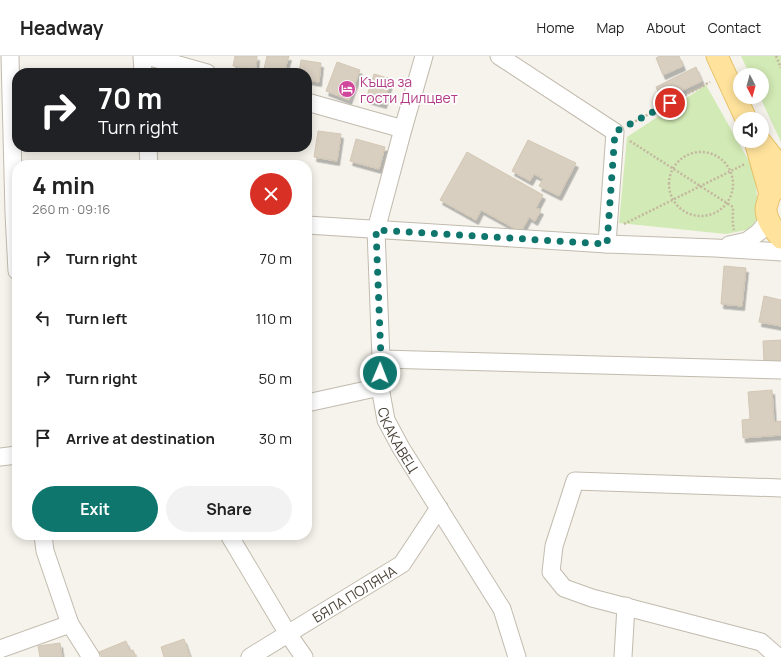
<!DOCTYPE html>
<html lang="en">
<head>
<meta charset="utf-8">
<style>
  body { margin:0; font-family:Manrope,sans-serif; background:#f2f2f2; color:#222; height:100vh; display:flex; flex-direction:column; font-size:15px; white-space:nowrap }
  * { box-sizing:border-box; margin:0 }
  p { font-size:13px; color:#767676 }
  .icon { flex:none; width:22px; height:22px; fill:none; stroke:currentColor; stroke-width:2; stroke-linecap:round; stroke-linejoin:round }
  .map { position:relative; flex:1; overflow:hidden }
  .side { position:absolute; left:12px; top:104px; width:300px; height:380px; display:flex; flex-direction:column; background:#fff; border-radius:16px; box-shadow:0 2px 10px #0003 }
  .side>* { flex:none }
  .banner { position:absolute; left:12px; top:12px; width:300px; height:84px; border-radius:16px; box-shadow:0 2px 10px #0003; background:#202124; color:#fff; overflow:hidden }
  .needle { width:26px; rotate:174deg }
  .controls { position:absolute; left:733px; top:12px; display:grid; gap:8px }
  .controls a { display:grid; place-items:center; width:36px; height:36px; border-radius:50%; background:#fff; box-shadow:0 2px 10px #0003; font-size:20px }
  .pin { position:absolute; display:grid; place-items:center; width:34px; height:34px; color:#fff; margin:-17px; border:2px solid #fff; border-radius:50%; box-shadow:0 1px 4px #0007 }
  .me { position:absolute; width:44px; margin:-22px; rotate:1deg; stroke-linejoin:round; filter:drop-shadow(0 0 3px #0008) }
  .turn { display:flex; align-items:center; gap:14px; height:84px; padding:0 20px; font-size:18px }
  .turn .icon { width:52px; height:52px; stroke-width:2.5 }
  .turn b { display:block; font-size:28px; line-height:34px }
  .round { display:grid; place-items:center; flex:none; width:42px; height:42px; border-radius:21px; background:#f2f2f2 }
  .summary { display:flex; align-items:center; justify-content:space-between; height:68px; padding:0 20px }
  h1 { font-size:24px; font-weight:700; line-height:30px }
  .button { display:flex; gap:8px; margin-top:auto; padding:8px 20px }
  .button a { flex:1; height:46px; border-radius:24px; background:#0f766e; color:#fff; font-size:16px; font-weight:700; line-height:46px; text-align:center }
  .button a+a { background:#f2f2f2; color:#222 }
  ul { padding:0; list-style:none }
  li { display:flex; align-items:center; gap:12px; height:60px; padding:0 20px }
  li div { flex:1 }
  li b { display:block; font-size:15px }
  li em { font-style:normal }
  header { display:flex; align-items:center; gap:24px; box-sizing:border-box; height:56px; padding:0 20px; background:#fff; border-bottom:1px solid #e0e0e0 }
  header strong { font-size:19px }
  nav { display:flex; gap:22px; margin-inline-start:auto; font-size:14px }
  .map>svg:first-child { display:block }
  .green { fill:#d2eab5 }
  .building { fill:#d8cfc1; stroke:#d3c7b4; filter:url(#shadow) }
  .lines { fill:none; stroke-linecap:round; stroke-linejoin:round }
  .minor-casing { stroke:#c2bbae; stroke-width:19 }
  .major-casing { stroke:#e6c16a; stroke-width:23 }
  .path { stroke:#c4b79f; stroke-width:2.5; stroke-dasharray:2 2; stroke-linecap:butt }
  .minor { stroke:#fff; stroke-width:17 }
  .major { stroke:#ffe39c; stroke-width:21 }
  .route { stroke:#0f766e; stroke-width:7; stroke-dasharray:0 12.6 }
  .labels { text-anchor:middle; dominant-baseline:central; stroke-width:3.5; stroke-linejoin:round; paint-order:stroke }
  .hotel-label { font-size:14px; fill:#b23c85; stroke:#fff; text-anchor:start }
  .street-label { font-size:14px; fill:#4b4439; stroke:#fff }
</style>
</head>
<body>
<header>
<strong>Headway</strong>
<nav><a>Home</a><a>Map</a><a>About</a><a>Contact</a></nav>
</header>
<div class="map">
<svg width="781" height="601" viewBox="0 0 781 601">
  <defs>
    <filter id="shadow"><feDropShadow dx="2.5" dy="4.5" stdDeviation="0" flood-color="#0004"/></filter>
  </defs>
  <rect width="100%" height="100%" fill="#f6f3ec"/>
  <path class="green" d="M 741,0 L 781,0 L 781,86 L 760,41 L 762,41 L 762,19 L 750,19 Z
    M 706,29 L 754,114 L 759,158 L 751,173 L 726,178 L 619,167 L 627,81 Z"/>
  <path class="building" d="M 235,0 L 257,0 L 256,13 L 233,10 Z
    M 267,0 L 289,0 L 284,17 L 277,17 L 264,13 Z
    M 660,0 L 679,0 L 683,10 L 663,19 L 656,2 Z
    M 301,4 L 321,7 L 319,26 L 307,24 L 307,17 L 299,17 Z
    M 337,6 L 360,14 L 349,44 L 326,35 Z
    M 696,11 L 702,25 L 662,44 L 656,31 Z
    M 374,18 L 391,23 L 384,48 L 366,43 Z
    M 318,75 L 341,78 L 337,105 L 314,101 Z
    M 356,83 L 385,91 L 379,113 L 350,105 Z
    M 528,84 L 576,107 L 559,140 L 539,130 L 543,123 L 534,118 L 530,125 L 512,115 Z
    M 467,96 L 543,139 L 536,152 L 541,154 L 535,165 L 529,161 L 521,176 L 481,154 L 476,164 L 440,144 Z
    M 724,210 L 746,212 L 742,250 L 721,248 Z
    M 764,240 L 781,244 L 781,270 L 759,266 Z
    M 781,284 L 781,306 L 764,307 L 763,285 Z
    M 772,334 L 774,366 L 781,365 L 781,379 L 743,382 L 742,364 L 750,363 L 748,336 Z
    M 184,583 L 190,601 L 164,601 L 161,591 Z
    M 126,585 L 130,595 L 133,594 L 136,601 L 102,601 L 99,596 Z
    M 60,587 L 62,601 L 40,601 L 38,590 Z"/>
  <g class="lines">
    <g class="minor-casing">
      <g id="minor">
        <path d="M 10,0 L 14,157 L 17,215"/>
        <path d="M 142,0 L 143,17"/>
        <path d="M 147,0 L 207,17"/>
        <path id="s1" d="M 424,0 L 403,73 L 376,174 L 381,303 L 380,331 L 386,364 L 401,392 L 502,553 L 517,601"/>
        <path d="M 499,0 L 615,76 L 607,188"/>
        <path d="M 307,46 L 403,73"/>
        <path d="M 148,91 L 149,109"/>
        <path d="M 307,169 L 607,188 L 715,192 L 781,196"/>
        <path d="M 729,189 L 747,185 L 759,176 L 768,165"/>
        <path d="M 381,303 L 781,314"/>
        <path d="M 307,347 L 380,331"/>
        <path d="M 0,401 L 17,399"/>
        <path d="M 43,479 L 45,495 L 70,568 L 91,601"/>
        <path d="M 229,479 L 288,578 L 304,601"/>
        <path d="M 0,593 L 70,568"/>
        <path id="s2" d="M 250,601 L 402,508 L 439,452"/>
        <path d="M 623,601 L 626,550"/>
        <path d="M 778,601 L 761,586 L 592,542 L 564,532 L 551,516 L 554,490 L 575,425 L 781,432"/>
      </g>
    </g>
    <g class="major-casing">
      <path id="major" d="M 717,0 L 746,63
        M 755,85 L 770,138
        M 760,85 L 781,112
        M 781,130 C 774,132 770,137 768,144 C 768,147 766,150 766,153 C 766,164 774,174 781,182"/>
    </g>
    <path class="path" d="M 776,0 L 781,12
      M 628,69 L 710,26
      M 630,85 L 733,151 C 733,159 732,167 734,174
      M669 128a32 32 0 1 1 64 0a32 32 0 1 1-64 0Z
      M 624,168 L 745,108"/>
    <use href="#minor" class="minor"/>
    <use href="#major" class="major"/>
  </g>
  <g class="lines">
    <path class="route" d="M 380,317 L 381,303 L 376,174 L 607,188 L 615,76 L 670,47"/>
  </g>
  <defs>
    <g id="hotel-disc" transform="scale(0.9)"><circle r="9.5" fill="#d1479c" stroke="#fff"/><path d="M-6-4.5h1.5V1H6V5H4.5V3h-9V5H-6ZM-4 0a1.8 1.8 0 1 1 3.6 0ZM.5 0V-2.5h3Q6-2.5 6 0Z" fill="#fff"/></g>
  </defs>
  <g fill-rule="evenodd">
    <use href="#hotel-disc" x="347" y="33"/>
  </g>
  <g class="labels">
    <g class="hotel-label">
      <text x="360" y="25">Къща за<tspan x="360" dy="16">гости Дилцвет</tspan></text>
    </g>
    <g class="street-label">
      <text stroke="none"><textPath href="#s1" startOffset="394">СКАКАВЕЦ</textPath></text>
      <text stroke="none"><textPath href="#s2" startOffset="122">БЯЛА ПОЛЯНА</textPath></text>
    </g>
  </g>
</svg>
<div class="controls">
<a><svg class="needle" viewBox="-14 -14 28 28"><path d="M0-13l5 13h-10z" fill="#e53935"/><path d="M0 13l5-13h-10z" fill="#767676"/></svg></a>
<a><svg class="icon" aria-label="sound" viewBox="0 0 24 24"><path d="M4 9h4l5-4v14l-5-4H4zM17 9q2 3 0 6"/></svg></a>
</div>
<div class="pin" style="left:670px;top:47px;background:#d93025"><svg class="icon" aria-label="arrive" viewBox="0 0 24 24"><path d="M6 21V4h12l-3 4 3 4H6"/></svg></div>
<svg class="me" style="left:380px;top:317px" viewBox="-20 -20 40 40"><circle r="17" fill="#0f766e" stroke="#fff" stroke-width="3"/><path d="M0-11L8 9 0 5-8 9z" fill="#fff"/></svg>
<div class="banner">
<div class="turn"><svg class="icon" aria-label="right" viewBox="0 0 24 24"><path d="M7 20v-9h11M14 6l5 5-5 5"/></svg><div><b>70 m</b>Turn right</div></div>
</div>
<section class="side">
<div class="summary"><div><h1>4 min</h1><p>260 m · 09:16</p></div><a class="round" style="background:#d93025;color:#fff"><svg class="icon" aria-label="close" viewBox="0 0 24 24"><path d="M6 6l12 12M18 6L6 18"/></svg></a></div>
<ul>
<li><svg class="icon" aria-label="right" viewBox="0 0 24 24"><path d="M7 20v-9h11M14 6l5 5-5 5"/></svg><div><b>Turn right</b></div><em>70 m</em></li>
<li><svg class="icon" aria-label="left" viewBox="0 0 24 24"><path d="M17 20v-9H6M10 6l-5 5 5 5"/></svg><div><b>Turn left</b></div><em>110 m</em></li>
<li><svg class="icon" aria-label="right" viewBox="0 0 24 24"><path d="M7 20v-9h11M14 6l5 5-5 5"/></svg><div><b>Turn right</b></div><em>50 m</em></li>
<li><svg class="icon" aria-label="arrive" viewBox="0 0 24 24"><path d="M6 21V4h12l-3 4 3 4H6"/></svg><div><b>Arrive at destination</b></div><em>30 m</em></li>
</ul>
<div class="button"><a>Exit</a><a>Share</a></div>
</section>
</div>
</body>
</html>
